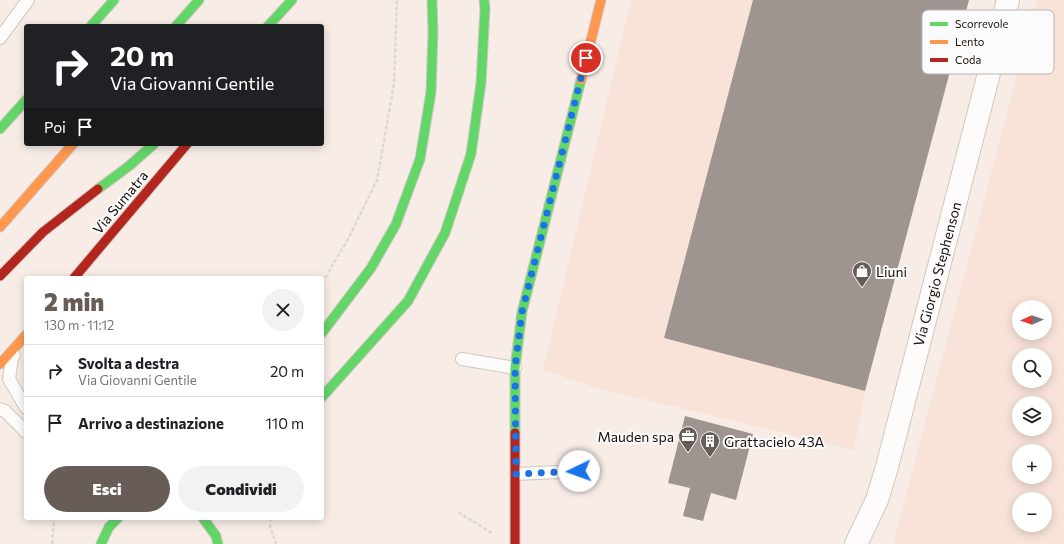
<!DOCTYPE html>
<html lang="it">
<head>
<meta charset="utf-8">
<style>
  body { margin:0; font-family:Commissioner,sans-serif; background:#f2f2f2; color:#202124; height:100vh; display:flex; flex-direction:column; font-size:15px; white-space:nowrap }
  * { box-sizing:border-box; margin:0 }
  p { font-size:13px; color:#757577 }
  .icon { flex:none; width:22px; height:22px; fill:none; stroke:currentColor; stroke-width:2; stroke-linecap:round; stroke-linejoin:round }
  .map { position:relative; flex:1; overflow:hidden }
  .sheet { position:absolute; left:24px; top:276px; width:300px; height:244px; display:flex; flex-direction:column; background:#fff; border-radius:4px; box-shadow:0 2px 10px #0003 }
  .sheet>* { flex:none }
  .guide { position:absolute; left:24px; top:24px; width:300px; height:122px; border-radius:4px; box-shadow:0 2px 10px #0003; background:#202124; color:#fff; overflow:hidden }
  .needle { width:26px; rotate:268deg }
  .buttons { position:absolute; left:1012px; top:300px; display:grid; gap:8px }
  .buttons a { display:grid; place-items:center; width:40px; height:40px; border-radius:50%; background:#fff; box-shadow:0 2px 10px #0003; font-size:20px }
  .pin { position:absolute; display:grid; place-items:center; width:34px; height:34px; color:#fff; margin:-17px; border:2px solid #fff; border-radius:50%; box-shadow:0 1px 4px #0007 }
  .me { position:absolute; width:44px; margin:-22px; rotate:267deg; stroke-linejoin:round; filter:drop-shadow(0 0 3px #0008) }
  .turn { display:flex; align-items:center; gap:14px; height:84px; padding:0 20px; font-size:18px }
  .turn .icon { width:52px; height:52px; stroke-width:2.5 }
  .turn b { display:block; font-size:28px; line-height:34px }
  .then { display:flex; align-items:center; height:38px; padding:0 20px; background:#0003; gap:8px; font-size:15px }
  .round { display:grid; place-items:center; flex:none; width:42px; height:42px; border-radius:21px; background:#f2f2f2 }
  .headline { display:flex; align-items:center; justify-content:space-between; height:68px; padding:0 20px }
  h1 { font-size:24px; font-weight:800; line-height:30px; color:#675c57 }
  .action { display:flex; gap:8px; margin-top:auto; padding:8px 20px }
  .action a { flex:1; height:46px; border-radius:24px; background:#675c57; color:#fff; font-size:16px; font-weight:800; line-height:46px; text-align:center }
  .action a+a { background:#f2f2f2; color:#202124 }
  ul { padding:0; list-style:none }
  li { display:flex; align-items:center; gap:12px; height:52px; padding:0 20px; border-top:1px solid #e0e0e0 }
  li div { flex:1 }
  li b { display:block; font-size:15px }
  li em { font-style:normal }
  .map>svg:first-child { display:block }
  .built { fill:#f9e3d8; fill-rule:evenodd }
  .building { fill:#9f9590 }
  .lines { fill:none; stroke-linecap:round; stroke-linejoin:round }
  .lane-casing { stroke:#d0c6c0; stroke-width:14 }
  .street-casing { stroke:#d0c6c0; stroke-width:24 }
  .fast-casing { stroke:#d0c6c0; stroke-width:11 }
  .slow-casing { stroke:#d0c6c0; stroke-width:11 }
  .jam-casing { stroke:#d0c6c0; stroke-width:11 }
  .path { stroke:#dcd8d6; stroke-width:2.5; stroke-dasharray:4 2; stroke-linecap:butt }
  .lane { stroke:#fefcfb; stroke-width:12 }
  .street { stroke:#fefcfb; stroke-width:22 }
  .fast { stroke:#63d668; stroke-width:9 }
  .slow { stroke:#ff974d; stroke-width:9 }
  .jam { stroke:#b3261e; stroke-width:9 }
  .route { stroke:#1a73e8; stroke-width:7; stroke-dasharray:0 12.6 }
  .labels { text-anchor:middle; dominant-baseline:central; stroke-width:4; stroke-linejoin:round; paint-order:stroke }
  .street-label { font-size:14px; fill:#1a0f0a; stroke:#fbfbfb }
  .poi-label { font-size:14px; fill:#1a0f0a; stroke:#fbfbfb; text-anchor:start }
  .key { fill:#fbfbfb; stroke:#b8b4b3; stroke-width:1 }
  .key-label { font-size:11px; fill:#1a0f0a }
</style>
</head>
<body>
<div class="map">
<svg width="1064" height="544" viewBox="0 0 1064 544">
  <rect width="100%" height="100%" fill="#f7ece6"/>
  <path class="built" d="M 631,0 L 969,0 L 865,391 L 854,450 L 597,388 L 543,370 Z
    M 1037,0 L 1064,0 L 1064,544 L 893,544 ZM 1019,307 L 1045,307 L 1045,333 L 1019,333 ZM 1019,355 L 1045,355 L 1045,381 L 1019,381 ZM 1019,403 L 1045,403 L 1045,429 L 1019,429 ZM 1019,451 L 1045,451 L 1045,477 L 1019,477 ZM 1019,499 L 1045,499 L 1045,525 L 1019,525 Z"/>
  <path class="building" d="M 753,0 L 969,0 L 865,391 L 664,338 Z
    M 685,416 L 753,434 L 736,500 L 711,493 L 703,521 L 683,516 L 690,488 L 668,483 Z"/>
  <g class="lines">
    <g class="lane-casing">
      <path id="lane" d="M 0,38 L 28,0
        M 14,355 L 12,358 L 9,379 L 26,408
        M 462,359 L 515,368
        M 0,409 L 5,411 L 26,432
        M 516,474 L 579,471"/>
    </g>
    <g class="street-casing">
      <path id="street" d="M 856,544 L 877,500 L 887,467 L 1008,0"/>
    </g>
    <g class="fast-casing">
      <path id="fast" d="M 91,26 L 114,0
        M 176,26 L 199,0
        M 268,26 L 292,0
        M 0,129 L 26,100
        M 98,189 L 129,166 L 154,144
        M 322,333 L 371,268 L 396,224 L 420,159 L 431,92 L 433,32 L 432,0
        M 322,397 L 408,301 L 445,233 L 471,154 L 481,83 L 485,8 L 484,0
        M 515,433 L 515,368 L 522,312 L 581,80
        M 203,518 L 216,536 L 218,544
        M 101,544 L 109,527 L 118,518"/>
    </g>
    <g class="slow-casing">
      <path id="slow" d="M 581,80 L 601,0
        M 0,227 L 73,144
        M 0,364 L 26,335"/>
    </g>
    <g class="jam-casing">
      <path id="jam" d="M 0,276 L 43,232 L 98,189
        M 74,278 L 187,144
        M 515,433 L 515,544"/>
    </g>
    <path class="path" d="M 322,283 L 348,239 L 377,180 L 394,84 L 397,0
      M 458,512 L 492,533
      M 271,518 L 270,526 L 276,544
      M 52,544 L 54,520"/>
    <use href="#lane" class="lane"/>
    <use href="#street" class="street"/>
    <use href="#fast" class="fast"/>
    <use href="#slow" class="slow"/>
    <use href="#jam" class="jam"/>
  </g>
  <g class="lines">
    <path class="route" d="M 579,471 L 516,474 L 515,368 L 522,312 L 586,58"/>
  </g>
  <defs>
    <g id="shop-pin" transform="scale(1)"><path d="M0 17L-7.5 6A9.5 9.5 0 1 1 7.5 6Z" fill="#675c57" stroke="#fbfbfb"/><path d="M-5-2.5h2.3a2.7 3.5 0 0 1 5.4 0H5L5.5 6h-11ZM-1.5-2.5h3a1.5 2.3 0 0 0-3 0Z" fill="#fff"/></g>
    <g id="office-pin" transform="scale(1)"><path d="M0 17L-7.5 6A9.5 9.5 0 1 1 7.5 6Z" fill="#675c57" stroke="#fbfbfb"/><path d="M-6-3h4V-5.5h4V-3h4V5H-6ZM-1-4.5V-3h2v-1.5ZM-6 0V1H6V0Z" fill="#fff"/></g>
    <g id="building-pin" transform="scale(1)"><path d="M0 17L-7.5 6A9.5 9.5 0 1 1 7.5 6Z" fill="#675c57" stroke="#fbfbfb"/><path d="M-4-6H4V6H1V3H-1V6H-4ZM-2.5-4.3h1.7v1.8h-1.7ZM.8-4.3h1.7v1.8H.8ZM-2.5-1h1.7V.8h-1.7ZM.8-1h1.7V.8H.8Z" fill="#fff"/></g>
  </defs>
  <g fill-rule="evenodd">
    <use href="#shop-pin" x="862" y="271"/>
    <use href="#office-pin" x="688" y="436"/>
    <use href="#building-pin" x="710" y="441"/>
  </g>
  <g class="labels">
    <g class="street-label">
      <text transform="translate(120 202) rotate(-50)">Via Sumatra</text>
      <text transform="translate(937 274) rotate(-75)">Via Giorgio Stephenson</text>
    </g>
    <g class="poi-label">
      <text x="876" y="271">Liuni</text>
      <text x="674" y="436" text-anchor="end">Mauden spa</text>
      <text x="724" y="441">Grattacielo 43A</text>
    </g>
  </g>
  <rect x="922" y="10" width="132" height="64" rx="6" class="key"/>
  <rect x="930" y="22" width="18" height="4" fill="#63d668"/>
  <rect x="930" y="40" width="18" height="4" fill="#ff974d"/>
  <rect x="930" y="58" width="18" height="4" fill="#b3261e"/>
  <g class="key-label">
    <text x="955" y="28">Scorrevole</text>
    <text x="955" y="46">Lento</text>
    <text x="955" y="64">Coda</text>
  </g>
</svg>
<div class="buttons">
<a><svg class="needle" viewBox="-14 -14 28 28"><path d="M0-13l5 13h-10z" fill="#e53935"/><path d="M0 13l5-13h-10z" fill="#757577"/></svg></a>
<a><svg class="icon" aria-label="search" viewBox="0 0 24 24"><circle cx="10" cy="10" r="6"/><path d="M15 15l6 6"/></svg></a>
<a><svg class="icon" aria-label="layers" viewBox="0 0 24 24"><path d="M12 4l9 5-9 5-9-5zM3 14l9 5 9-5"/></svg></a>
<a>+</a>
<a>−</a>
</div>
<div class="pin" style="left:586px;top:58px;background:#d93025"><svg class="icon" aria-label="arrive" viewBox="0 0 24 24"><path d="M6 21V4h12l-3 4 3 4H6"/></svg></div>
<svg class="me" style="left:579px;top:471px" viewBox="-20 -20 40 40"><circle r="19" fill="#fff"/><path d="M0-13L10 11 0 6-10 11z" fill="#1a73e8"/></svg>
<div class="guide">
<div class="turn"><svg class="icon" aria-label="right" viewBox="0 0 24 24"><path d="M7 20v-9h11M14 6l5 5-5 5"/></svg><div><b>20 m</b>Via Giovanni Gentile</div></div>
<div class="then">Poi<svg class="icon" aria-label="arrive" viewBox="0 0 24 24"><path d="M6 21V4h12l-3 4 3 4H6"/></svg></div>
</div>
<section class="sheet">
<div class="headline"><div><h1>2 min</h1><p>130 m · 11:12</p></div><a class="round"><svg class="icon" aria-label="close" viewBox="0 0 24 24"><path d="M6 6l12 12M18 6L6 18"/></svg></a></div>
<ul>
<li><svg class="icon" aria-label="right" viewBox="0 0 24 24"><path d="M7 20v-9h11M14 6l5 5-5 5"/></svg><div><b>Svolta a destra</b><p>Via Giovanni Gentile</p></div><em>20 m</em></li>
<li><svg class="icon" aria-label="arrive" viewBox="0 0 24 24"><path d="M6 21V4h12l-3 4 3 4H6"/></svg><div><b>Arrivo a destinazione</b></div><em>110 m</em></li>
</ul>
<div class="action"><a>Esci</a><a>Condividi</a></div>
</section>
</div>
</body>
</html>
